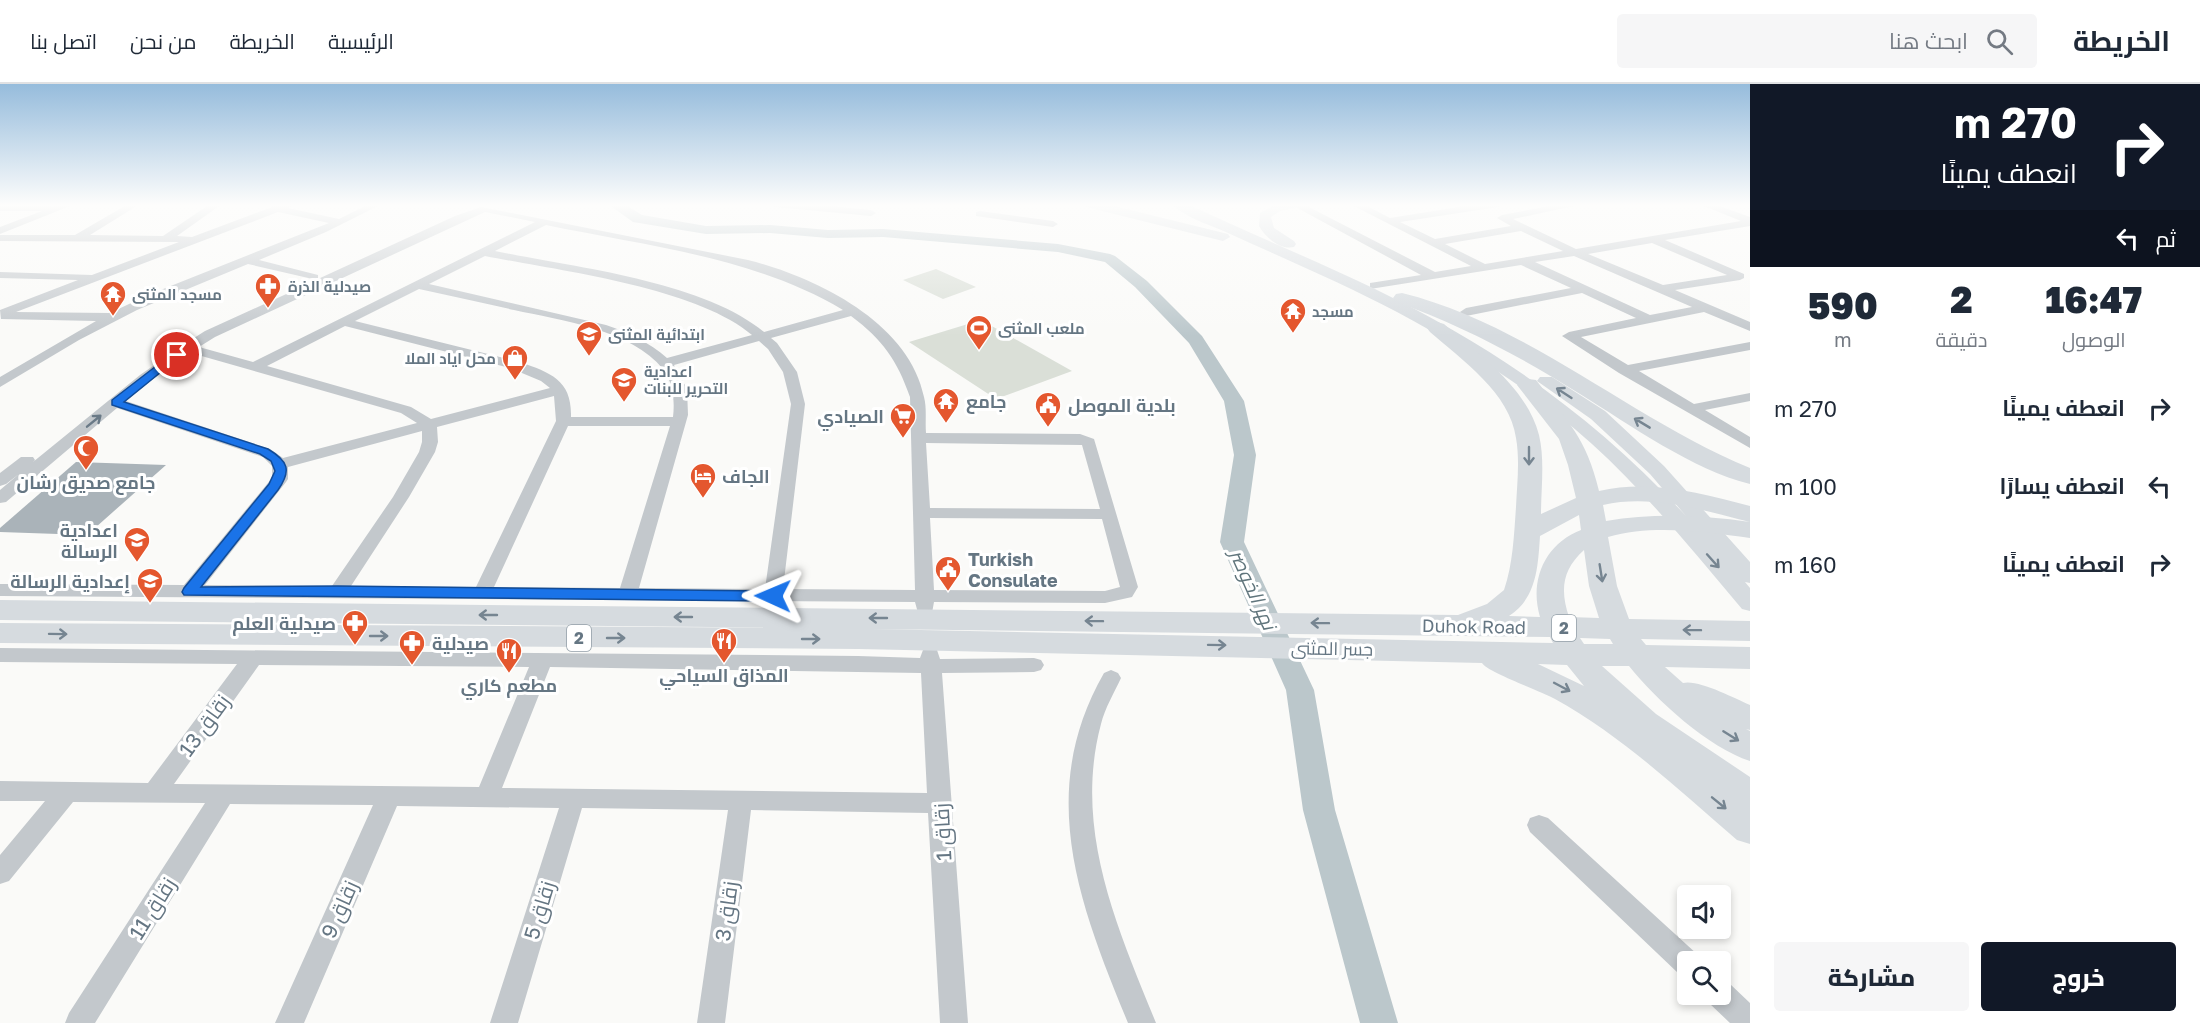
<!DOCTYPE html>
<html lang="ar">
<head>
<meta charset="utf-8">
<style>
  body { margin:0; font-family:"Golos Text",Cairo,sans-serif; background:#f6f6f7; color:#1f2937; direction:rtl; height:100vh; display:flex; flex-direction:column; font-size:22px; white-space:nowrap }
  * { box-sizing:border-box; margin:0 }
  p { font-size:20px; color:#747a83 }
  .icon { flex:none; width:33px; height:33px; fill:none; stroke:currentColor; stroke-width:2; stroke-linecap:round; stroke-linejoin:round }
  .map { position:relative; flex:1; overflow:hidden; direction:ltr }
  .side { display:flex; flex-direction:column; background:#fff; width:450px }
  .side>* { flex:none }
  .guide { background:#111827; color:#fff; overflow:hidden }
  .buttons { position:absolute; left:1677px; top:801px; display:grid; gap:12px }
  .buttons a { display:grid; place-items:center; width:54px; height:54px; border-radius:6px; background:#fff; box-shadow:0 3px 9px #0003; font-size:30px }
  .pin { position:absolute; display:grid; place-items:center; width:51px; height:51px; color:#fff; margin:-26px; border:3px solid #fff; border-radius:50%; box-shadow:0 2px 6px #0007 }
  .me { position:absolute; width:66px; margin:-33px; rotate:271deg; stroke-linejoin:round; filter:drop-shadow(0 0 4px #0008) }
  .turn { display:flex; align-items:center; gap:21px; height:126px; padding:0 24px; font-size:27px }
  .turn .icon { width:78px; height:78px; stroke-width:2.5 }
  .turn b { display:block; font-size:42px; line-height:51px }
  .then { display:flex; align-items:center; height:57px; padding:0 24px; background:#0003; gap:12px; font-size:22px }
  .eta { display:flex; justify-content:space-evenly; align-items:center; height:102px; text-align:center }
  .eta b { font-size:36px; font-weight:800; line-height:42px }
  .cta { display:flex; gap:12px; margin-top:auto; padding:12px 24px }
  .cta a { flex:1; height:69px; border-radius:6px; background:#111827; color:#fff; font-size:24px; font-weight:800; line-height:69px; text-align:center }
  .cta a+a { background:#f6f6f7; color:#1f2937 }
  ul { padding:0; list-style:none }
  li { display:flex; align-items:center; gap:18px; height:78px; padding:0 24px }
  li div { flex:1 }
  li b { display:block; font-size:22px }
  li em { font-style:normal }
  header { display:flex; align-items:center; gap:36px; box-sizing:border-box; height:84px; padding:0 30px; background:#fff; border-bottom:2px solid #e0e1e3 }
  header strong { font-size:28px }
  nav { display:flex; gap:33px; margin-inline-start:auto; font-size:21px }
  .search { width:420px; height:54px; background:#f6f6f7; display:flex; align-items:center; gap:15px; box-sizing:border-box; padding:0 21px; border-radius:6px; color:#747a83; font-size:22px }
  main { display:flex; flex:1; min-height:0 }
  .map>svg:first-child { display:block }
  .green { fill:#dadfd7 }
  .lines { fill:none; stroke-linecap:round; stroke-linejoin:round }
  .river { fill:#bbc7cb; fill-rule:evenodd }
  .building { fill:#aab3b9 }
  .minor { fill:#c3c8cc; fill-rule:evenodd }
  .major { fill:#d6dbdf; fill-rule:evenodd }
  .highway { fill:#d6dbdf; fill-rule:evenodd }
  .oneway { stroke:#768591 }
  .oneway2 { stroke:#6a7a87 }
  .route { fill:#1a73e8; stroke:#114b97; stroke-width:1.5 }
  .labels { text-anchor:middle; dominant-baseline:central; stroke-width:6; stroke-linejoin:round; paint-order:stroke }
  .far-poi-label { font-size:15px; font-weight:bold; fill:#657683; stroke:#fff; text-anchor:start }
  .shield { fill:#fff; stroke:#939fa8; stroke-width:1.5 }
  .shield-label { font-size:16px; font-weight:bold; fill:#657683 }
  .poi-label { font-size:18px; font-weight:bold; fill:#657683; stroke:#fff; text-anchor:start }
  .street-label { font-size:18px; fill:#657683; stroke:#fff }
  .water-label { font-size:20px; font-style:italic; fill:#60757c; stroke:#fff }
  .near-street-label { font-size:21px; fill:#657683; stroke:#fff }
</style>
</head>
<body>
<header>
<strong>الخريطة</strong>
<div class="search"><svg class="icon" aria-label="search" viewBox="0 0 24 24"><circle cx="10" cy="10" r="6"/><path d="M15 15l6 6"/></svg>ابحث هنا</div>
<nav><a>الرئيسية</a><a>الخريطة</a><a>من نحن</a><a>اتصل بنا</a></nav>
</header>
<main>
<section class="side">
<div class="guide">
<div class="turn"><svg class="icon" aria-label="right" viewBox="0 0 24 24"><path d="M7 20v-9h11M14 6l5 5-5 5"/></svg><div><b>270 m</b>انعطف يمينًا</div></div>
<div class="then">ثم<svg class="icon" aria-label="left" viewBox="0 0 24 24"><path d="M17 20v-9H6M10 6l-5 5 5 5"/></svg></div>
</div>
<div class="eta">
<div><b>16:47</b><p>الوصول</p></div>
<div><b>2</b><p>دقيقة</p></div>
<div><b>590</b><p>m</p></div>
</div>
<ul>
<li><svg class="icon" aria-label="right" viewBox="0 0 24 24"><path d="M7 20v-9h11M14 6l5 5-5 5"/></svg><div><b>انعطف يمينًا</b></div><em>270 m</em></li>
<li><svg class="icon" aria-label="left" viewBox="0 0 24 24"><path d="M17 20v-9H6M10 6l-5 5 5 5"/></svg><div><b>انعطف يسارًا</b></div><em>100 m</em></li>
<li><svg class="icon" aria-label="right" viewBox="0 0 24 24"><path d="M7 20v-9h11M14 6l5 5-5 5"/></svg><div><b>انعطف يمينًا</b></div><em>160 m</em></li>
</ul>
<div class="cta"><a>خروج</a><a>مشاركة</a></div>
</section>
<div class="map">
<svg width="1750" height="939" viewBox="0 0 1750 939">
  <rect width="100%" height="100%" fill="#fafaf8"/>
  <path class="green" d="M 936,185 L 976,203 L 943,215 L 903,196 Z
    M 981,236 L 1072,287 L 996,315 L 909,258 Z"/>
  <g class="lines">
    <path class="river" d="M 608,120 L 624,120 L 642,131 L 706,142 L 770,141 L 828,146 L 883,145 L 1058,160 L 1110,170 L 1115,172 L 1147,197 L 1202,252 L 1244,317 L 1256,371 L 1244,458 L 1314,606 L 1335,726 L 1398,939 L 1360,939 L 1303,726 L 1286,606 L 1220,458 L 1234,371 L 1224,317 L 1189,259 L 1135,203 L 1105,178 L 1058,168 L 883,153 L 828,154 L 770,149 L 706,150 L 633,138 Z"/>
  </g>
  <path class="building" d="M 76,378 L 166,381 L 87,451 L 0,448 L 0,444 Z"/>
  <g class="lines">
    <path class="minor" d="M 60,120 L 75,120 L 0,150 L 0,143 L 42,127 L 0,127 L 0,121 L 48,121 L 53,123 Z
      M 128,120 L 140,120 L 90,151 L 163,152 L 210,120 L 222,120 L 177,152 L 192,153 L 280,120 L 295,120 L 288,124 L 339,135 L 369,120 L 382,120 L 326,148 L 259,176 L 318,191 L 318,195 L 455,132 L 481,123 L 748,176 C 815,193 909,238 924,313 C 927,324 925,338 926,349 L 1080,350 L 1094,355 L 1138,503 L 1132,513 L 1105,519 L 934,518 L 932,529 L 925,530 L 918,529 L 915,518 L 0,512 L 0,500 L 184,501 L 272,394 L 272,382 L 263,373 L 117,324 L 6,418 L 0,419 L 0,406 L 19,390 L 6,400 L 0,402 L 0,389 L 21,373 L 33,373 L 35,376 L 33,378 L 140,291 L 183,261 L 205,247 L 317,196 L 248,180 L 137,226 L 79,256 L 0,303 L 0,293 L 96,237 L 1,235 L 0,226 L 78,196 L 0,194 L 0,188 L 92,191 L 179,158 L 0,157 L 0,151 L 75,151 ZM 278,128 L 329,139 L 148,211 L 110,229 L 16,228 ZM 485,128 L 535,138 L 253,278 L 199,263 L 215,253 ZM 546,141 C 647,162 754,173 843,226 L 764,248 C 703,197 573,183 495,167 ZM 485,172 C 560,187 695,203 752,251 L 667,274 C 649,258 629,249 606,241 L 429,200 ZM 419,205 C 451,212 483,219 514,226 C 560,236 632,246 663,285 C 673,298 675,317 673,333 L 571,333 C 572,296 551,289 520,278 L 355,237 ZM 851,232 C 883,256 897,276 910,313 L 915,506 L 783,505 L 805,320 L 797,288 L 777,259 L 771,254 ZM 345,242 L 510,284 L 541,297 L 550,304 L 431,335 L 411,323 L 267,282 ZM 759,257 L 768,265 L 783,288 L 791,320 L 765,505 L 639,504 L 688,331 L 687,305 L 674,281 ZM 191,269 L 401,329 L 417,339 L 283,374 L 270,365 L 126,317 L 150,297 ZM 554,312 L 556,337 L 476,503 L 351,502 L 409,413 L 435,368 L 438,358 L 437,343 ZM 568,342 L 670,342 L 620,504 L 494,503 ZM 422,347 L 422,358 L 419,368 L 393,413 L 332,502 L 205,501 L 286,398 L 288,395 L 288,383 ZM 926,359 L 1082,361 L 1100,425 L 930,424 ZM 930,434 L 1102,435 L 1120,503 L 1105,507 L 934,506 Z
      M 770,120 L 809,120 L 871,126 L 876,129 L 871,132 L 775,123 Z
      M 1290,120 L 1303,120 L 1435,188 L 1471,182 L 1350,120 L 1363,120 L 1390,134 L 1477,120 L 1503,120 L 1498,123 L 1400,138 L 1435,155 L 1511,142 L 1497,134 L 1502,131 L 1560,120 L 1583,120 L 1513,135 L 1576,165 L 1741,137 L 1699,120 L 1714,120 L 1750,133 L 1750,142 L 1665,156 L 1744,190 L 1744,194 L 1740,196 L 1675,206 L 1750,238 L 1750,247 L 1704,228 L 1581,253 L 1628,281 L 1750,258 L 1750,266 L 1639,287 L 1694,320 L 1750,309 L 1750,317 L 1705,326 L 1750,353 L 1750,364 L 1619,289 L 1562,252 L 1569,248 L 1636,234 L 1582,209 L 1466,232 L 1462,231 L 1460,228 L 1466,224 L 1571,204 L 1521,181 L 1370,205 L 1370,199 L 1421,191 ZM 1521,147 L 1563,167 L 1485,180 L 1445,160 ZM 1652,159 L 1727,191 L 1663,201 L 1588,170 ZM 1574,172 L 1692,223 L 1650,231 L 1535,178 Z
      M 980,127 L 1053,137 L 1058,140 L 1053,143 L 976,132 L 976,128 Z
      M 0,564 L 858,572 L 920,574 L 923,566 L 930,564 L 937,566 L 940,575 L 1034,574 L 1041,576 L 1044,581 L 1041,586 L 1034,588 L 942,589 L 968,939 L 940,939 L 928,729 L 751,726 L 725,939 L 697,939 L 728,726 L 582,724 L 518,939 L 490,939 L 559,724 L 397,722 L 304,939 L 275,939 L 373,721 L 230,720 L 95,939 L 65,939 L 69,929 L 205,719 L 73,718 L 9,797 L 0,800 L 0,771 L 45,717 L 0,717 L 0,697 L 148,699 L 237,580 L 0,578 ZM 259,581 L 529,583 L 479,703 L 174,700 ZM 550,583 L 921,589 L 927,709 L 502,704 Z
      M 1111,586 L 1118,589 L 1121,594 C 1114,609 1105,624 1101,640 C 1073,745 1117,843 1156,939 L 1128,939 C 1080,822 1035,709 1104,589 Z
      M 1539,731 L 1548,734 L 1698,871 L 1701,878 L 1688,878 L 1688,893 L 1678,889 L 1530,748 L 1527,741 L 1530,734 Z
      M 1720,896 L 1730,900 L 1750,919 L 1750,939 L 1730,939 L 1710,920 L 1706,910 L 1720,910 Z"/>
    <path class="major" d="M 1084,120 L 1106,120 L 1228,150 L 1230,153 L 1223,157 L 1086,123 Z
      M 1172,120 L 1188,120 C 1250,150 1313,175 1375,205 C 1495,263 1596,334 1686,432 L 1650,390 L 1591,335 L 1537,297 L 1540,293 L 1552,293 L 1605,327 L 1664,382 L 1750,478 L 1750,499 L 1745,498 L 1750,504 L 1750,527 L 1742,525 C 1694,468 1647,410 1592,360 C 1534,307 1466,265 1397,228 C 1342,199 1285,175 1228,149 C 1211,141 1185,134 1172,120 Z
      M 1276,120 L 1300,120 L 1298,123 L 1280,127 L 1271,133 L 1274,144 L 1294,157 L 1296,160 L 1294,163 C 1280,166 1266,154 1259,142 L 1260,129 Z"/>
    <path class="highway" d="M 1402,209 C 1528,240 1631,335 1750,384 L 1750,400 C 1693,386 1630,341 1580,310 C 1521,273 1461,241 1396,218 L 1393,214 L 1396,210 Z
      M 1437,238 L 1444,240 C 1479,270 1527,304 1539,351 C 1545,376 1541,405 1541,430 L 1576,414 L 1568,381 L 1559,355 L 1517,301 L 1520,296 L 1528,295 L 1536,296 C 1568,338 1586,353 1599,407 C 1650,395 1701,409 1750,422 L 1750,438 C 1702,426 1652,410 1603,421 L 1606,437 C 1654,429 1701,431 1750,438 L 1750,454 C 1705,448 1653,440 1608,453 L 1617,502 L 1629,535 L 1750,537 L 1750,557 L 1641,555 L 1646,561 L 1750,563 L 1750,585 L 1665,583 L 1683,599 C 1698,595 1734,614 1750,621 L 1750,646 L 1746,645 L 1750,647 L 1750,677 C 1709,664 1656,616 1629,582 L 1602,582 L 1656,630 L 1750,693 L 1750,760 L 1737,756 C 1679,706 1622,652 1555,615 C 1541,607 1487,588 1482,579 L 859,565 L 0,559 L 0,539 L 825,544 L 0,536 L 0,516 L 1458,531 L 1487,520 L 1504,506 C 1513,480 1514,451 1516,423 C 1517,401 1520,376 1516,354 C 1510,309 1462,276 1430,248 L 1427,244 L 1430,240 ZM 1579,431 L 1581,446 C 1545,460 1529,496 1540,533 L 1509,532 C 1537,514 1538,482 1540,452 ZM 1584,466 L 1589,502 L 1599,534 L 1569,533 C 1560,506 1562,486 1584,466 ZM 871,545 L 1550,553 L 1553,559 ZM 1580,554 L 1610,555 L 1613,560 L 1584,560 ZM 1538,580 L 1567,581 L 1584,602 Z"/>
  </g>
  <defs><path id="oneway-shaft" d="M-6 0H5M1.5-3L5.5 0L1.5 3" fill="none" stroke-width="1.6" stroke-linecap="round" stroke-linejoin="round" transform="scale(1.5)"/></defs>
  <g class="oneway">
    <use href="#oneway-shaft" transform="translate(1564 309) rotate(-147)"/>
    <use href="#oneway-shaft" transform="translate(1642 339) rotate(-149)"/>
    <use href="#oneway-shaft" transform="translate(1529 372) rotate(90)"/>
    <use href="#oneway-shaft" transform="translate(1713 477) rotate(48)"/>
    <use href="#oneway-shaft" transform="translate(1601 489) rotate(81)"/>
    <use href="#oneway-shaft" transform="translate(488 531) rotate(-180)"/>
    <use href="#oneway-shaft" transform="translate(683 533) rotate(-180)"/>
    <use href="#oneway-shaft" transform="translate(878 534) rotate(-180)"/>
    <use href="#oneway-shaft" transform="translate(1094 537) rotate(-179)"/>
    <use href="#oneway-shaft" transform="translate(1320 539) rotate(-179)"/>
    <use href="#oneway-shaft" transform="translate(1692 546) rotate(-179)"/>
    <use href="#oneway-shaft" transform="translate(58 550) rotate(1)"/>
    <use href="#oneway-shaft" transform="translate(379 552)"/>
    <use href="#oneway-shaft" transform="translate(616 554)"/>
    <use href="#oneway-shaft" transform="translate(811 555)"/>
    <use href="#oneway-shaft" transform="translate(1217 561) rotate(1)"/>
    <use href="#oneway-shaft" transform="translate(1562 603) rotate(28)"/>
    <use href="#oneway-shaft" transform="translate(1731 652) rotate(32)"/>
    <use href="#oneway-shaft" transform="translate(1719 719) rotate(39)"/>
  </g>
  <use class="oneway2" href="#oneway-shaft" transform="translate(94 337) rotate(-39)"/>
  <linearGradient id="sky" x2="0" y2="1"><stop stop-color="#96bcdc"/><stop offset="0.48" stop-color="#fdfdfc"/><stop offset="1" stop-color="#fdfdfc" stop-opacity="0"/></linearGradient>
  <rect width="1750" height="252" fill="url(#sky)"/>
  <path class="route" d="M 173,269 L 182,271 L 124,318 L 268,365 C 288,377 292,386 278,406 L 201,503 L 338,502 L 773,507 L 780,512 L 773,517 L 184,511 L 182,508 L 184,504 L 269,400 L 275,387 L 271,377 L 260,370 L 112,321 L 112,316 Z"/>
  <defs>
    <g id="pharmacy-pin" transform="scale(1.35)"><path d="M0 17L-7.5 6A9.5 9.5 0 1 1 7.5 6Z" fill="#e4572e" stroke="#fff"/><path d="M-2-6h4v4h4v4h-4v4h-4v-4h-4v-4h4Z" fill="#fff"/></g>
    <g id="temple-pin" transform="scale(1.35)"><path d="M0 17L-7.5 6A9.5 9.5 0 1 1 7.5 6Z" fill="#e4572e" stroke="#fff"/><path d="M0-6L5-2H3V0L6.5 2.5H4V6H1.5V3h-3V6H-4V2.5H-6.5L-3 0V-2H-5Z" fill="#fff"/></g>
    <g id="stadium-pin" transform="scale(1.35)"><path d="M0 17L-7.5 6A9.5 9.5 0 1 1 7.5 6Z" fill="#e4572e" stroke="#fff"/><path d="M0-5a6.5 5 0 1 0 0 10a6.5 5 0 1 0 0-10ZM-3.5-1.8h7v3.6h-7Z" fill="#fff"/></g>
    <g id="school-pin" transform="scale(1.35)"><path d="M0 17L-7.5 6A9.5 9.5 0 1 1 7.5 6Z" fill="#e4572e" stroke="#fff"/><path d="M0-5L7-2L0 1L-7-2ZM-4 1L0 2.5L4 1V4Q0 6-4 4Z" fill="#fff"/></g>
    <g id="shop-pin" transform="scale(1.35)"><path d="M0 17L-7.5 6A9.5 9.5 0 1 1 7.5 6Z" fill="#e4572e" stroke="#fff"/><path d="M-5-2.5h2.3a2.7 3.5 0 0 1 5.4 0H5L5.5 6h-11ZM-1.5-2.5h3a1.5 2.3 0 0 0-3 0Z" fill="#fff"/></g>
    <g id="civic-pin" transform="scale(1.35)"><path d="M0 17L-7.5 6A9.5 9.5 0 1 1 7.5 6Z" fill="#e4572e" stroke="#fff"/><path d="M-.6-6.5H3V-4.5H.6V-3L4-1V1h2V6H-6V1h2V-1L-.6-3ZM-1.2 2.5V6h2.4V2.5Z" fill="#fff"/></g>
    <g id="supermarket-pin" transform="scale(1.35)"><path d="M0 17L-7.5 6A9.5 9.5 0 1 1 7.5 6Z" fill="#e4572e" stroke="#fff"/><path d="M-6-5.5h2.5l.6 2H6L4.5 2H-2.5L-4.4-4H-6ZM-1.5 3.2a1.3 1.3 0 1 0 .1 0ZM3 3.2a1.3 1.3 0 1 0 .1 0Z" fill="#fff"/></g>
    <g id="mosque-pin" transform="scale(1.35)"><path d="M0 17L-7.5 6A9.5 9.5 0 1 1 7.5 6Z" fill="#e4572e" stroke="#fff"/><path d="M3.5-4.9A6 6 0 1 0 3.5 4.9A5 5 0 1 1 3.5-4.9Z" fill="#fff"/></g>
    <g id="hotel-pin" transform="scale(1.35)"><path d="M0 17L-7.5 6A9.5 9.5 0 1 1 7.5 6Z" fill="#e4572e" stroke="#fff"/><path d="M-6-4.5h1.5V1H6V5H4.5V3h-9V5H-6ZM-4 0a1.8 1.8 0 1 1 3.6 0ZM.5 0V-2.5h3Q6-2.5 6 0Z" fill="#fff"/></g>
    <g id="restaurant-pin" transform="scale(1.35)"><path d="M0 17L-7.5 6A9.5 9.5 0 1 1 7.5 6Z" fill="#e4572e" stroke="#fff"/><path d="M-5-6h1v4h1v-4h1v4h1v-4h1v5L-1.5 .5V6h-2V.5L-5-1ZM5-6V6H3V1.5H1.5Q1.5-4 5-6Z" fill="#fff"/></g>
  </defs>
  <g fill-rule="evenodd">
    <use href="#pharmacy-pin" x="268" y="202"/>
    <use href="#temple-pin" x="113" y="210"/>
    <use href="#temple-pin" x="1293" y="227"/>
    <use href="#stadium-pin" x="979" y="244"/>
    <use href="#school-pin" x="589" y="250"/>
    <use href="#shop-pin" x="515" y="274"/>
    <use href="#school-pin" x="624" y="296"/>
    <use href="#temple-pin" x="946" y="317"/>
    <use href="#civic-pin" x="1048" y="321"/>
    <use href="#supermarket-pin" x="903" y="332"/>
    <use href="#mosque-pin" x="86" y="364"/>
    <use href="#hotel-pin" x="703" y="392"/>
    <use href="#school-pin" x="137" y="456"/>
    <use href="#civic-pin" x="948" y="485"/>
    <use href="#school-pin" x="150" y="497"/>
    <use href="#pharmacy-pin" x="355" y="539"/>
    <use href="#restaurant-pin" x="724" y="557"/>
    <use href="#pharmacy-pin" x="412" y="559"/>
    <use href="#restaurant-pin" x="509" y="567"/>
  </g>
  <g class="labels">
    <g class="far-poi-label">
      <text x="288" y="202">صيدلية الذرة</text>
      <text x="132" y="210">مسجد المثنى</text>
      <text x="1312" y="227">مسجد</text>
      <text x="998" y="244">ملعب المثنى</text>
      <text x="608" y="250">ابتدائية المثنى</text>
      <text x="496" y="274" text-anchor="end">محل اياد الملا</text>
      <text x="644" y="287">اعدادية<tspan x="644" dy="17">التحرير للبنات</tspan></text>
    </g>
    <g class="shield">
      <rect x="1552" y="531" width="24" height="26" rx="4.5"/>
      <rect x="567" y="541" width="24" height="26" rx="4.5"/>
    </g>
    <g class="shield-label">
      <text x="1564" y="544">2</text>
      <text x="579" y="554">2</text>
    </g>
    <g class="poi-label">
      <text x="966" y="317">جامع</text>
      <text x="1068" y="321">بلدية الموصل</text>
      <text x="884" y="332" text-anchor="end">الصيادي</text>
      <text x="722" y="392">الجاف</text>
      <text x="86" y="398" text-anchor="middle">جامع صديق رشان</text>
      <text x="118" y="446" text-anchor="end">اعدادية<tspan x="118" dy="21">الرسالة</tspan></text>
      <text x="968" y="475">Turkish<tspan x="968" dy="21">Consulate</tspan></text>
      <text x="130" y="497" text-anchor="end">إعدادية الرسالة</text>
      <text x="336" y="539" text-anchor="end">صيدلية العلم</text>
      <text x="432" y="559">صيدلية</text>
      <text x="724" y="591" text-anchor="middle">المذاق السياحي</text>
      <text x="509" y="601" text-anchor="middle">مطعم كاري</text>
    </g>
    <g class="street-label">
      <text transform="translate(1474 542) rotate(1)">Duhok Road</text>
      <text transform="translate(1332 564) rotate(1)">جسر المثنى</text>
    </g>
    <g class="water-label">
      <text transform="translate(1254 505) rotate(66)">نهر الخوصر</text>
    </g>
    <g class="near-street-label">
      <text transform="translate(204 641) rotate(-54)">زقاق 13</text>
      <text transform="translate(942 748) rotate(-93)">زقاق 1</text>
      <text transform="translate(152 824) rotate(-58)">زقاق 11</text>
      <text transform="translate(339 825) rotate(-66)">زقاق 9</text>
      <text transform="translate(539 826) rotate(-73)">زقاق 5</text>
      <text transform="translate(726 827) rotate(-82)">زقاق 3</text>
    </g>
  </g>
</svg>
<div class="buttons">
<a><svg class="icon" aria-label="sound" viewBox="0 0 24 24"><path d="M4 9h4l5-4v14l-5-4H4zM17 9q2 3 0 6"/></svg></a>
<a><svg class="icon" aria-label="search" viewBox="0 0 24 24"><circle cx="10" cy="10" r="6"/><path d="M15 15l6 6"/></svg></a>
</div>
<div class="pin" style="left:177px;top:271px;background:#d93025"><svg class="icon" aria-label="arrive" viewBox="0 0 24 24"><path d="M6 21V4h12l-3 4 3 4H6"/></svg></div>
<svg class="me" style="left:773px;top:512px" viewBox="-20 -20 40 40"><path d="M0-17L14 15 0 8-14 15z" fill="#1a73e8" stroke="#fff" stroke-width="4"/></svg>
</div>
</main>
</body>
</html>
